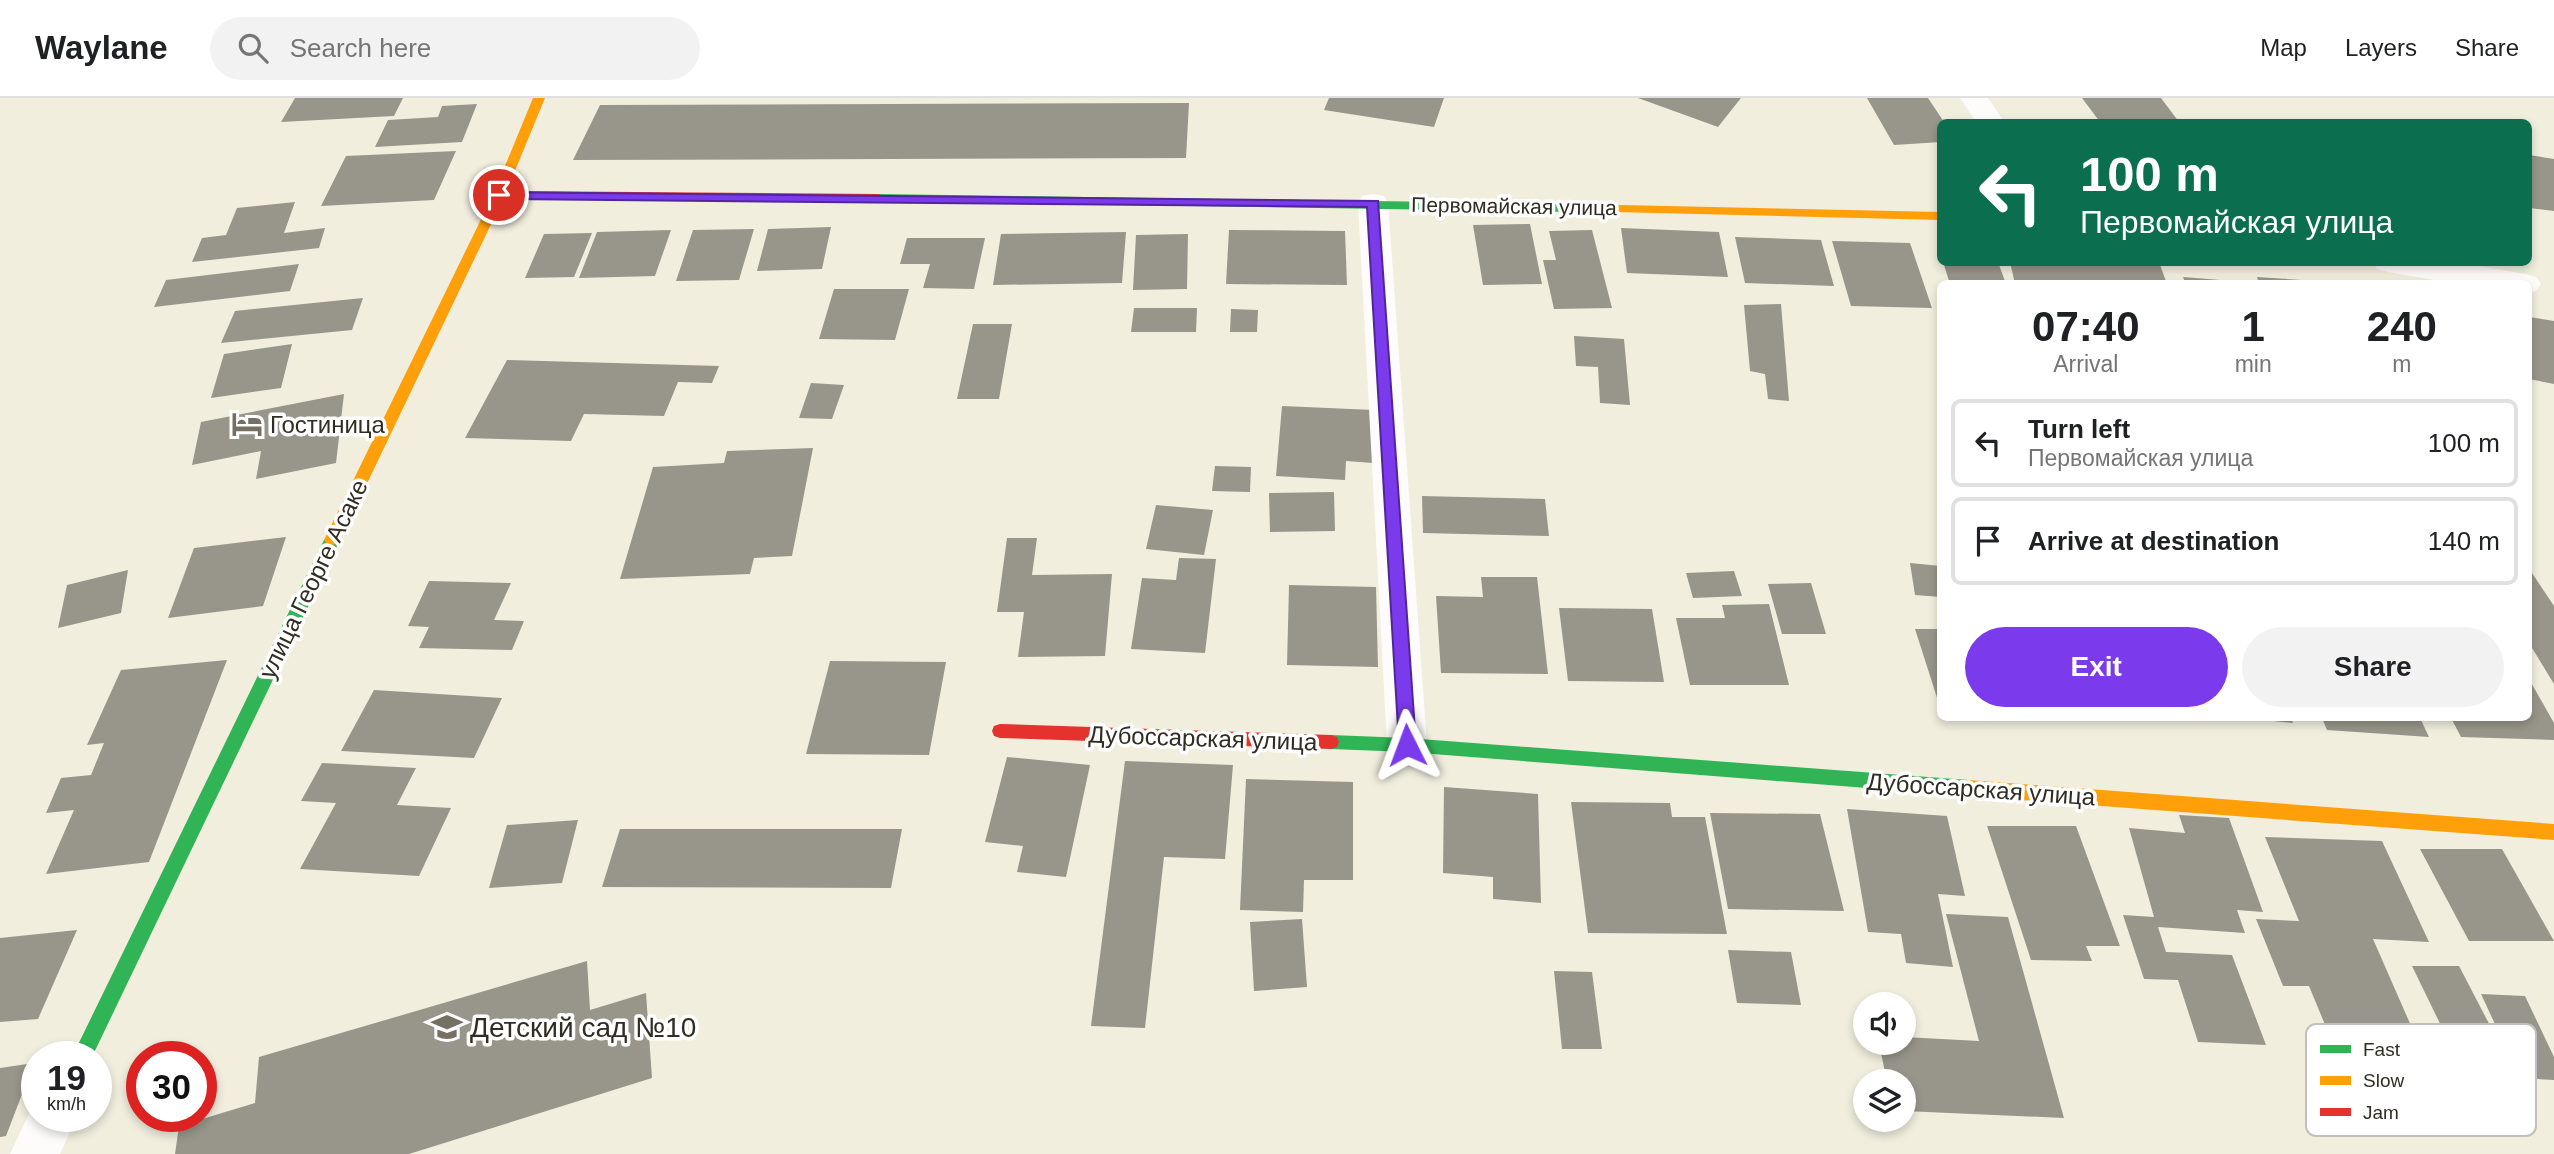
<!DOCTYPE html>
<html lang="en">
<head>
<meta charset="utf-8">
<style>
  body { margin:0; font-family:Helvetica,sans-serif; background:#f2f2f2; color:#202124; height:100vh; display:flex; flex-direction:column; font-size:26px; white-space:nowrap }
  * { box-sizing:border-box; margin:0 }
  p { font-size:23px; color:#757577 }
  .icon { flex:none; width:38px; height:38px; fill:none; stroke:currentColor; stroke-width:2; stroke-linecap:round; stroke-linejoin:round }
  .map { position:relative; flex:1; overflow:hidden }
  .details { position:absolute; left:1937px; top:182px; width:595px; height:441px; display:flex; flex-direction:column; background:#fff; border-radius:10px; box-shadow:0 4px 10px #0003 }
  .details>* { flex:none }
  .top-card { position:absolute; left:1937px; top:21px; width:595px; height:147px; border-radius:10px; box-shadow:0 4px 10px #0003; background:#0b6e4f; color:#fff; overflow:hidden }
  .buttons { position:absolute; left:1853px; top:894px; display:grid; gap:14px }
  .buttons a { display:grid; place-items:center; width:63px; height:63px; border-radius:50%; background:#fff; box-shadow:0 4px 10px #0003; font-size:35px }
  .speed { position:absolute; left:21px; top:943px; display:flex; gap:14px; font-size:35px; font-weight:700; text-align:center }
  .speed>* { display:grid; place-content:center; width:91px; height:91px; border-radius:50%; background:#fff; box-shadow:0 4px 10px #0003; line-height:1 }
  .speed small { font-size:18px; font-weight:400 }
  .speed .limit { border:10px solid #d22; background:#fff; color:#111 }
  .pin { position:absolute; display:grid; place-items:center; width:60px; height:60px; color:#fff; margin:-30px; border:4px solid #fff; border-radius:50%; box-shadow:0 2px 7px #0007 }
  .me { position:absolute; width:77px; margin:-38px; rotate:357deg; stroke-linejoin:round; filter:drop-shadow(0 0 5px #0008) }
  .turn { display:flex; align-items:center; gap:24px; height:147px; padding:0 28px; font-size:32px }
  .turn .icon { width:91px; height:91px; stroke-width:2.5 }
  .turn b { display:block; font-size:49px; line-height:60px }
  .eta { display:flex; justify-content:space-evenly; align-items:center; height:119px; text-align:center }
  .eta b { font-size:42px; font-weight:600; line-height:49px }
  .primary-button { display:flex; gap:14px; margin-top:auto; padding:14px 28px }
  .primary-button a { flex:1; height:80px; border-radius:42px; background:#7c3aed; color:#fff; font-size:28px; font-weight:600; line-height:80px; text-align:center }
  .primary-button a+a { background:#f2f2f2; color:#202124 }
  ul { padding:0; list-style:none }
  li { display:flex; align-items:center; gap:21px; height:88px; margin:0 14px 10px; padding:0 14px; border:4px solid #e0e0e0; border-radius:10px }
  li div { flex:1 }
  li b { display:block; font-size:26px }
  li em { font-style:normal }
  header { display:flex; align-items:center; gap:42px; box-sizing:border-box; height:98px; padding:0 35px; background:#fff; border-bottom:2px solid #e0e0e0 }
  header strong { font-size:33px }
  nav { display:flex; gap:38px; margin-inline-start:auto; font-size:24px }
  .search { width:490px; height:63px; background:#f2f2f2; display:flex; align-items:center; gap:18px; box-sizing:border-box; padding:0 24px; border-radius:38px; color:#757577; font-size:26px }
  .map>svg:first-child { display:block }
  .building { fill:#98968a }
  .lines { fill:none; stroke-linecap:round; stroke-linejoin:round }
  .street { fill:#fdfcfa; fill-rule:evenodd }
  .fast { fill:#30b455; fill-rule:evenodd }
  .slow { fill:#ff9f0a; fill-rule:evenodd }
  .jam { fill:#e5322d; fill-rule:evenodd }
  .route { fill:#7c3aed; stroke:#51269a; stroke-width:2 }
  .labels { text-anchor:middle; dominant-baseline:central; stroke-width:7; stroke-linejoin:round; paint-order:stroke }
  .far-street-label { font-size:21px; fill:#302d22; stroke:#fff }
  .poi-label { font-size:24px; fill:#302d22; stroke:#fff; text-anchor:start }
  .street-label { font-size:24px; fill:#302d22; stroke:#fff }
  .near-poi-label { font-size:28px; fill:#302d22; stroke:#fff; text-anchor:start }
  .key { fill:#fff; stroke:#c1c0bd; stroke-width:2 }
  .key-label { font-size:19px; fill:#302d22 }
</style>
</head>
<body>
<header>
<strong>Waylane</strong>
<div class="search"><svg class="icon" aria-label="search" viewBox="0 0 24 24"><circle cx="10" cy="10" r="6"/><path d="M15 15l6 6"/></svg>Search here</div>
<nav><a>Map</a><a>Layers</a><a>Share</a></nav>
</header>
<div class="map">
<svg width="2554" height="1056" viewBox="0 0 2554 1056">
  <rect width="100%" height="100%" fill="#f1eede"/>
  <path class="building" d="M 295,0 L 403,0 L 394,18 L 281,24 Z
    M 1329,0 L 1444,0 L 1434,29 L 1324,12 Z
    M 1638,0 L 1741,0 L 1718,29 Z
    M 1867,0 L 1928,0 L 1944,24 L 1941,24 L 1941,44 L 1894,47 Z
    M 2082,0 L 2161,0 L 2179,24 L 2100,24 Z
    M 1189,5 L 1186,60 L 573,62 L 600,7 Z
    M 477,6 L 462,44 L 375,49 L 388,22 L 438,19 L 442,8 Z
    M 456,53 L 434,102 L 321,108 L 346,58 Z
    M 2529,57 L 2554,61 L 2554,113 L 2529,110 Z
    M 295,104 L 284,135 L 325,130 L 319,150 L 192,164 L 202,140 L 226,137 L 237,110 Z
    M 1530,126 L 1542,186 L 1483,187 L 1473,127 Z
    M 831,129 L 822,171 L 757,173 L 768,131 Z
    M 1621,130 L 1719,134 L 1728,179 L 1627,175 Z
    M 754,131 L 739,182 L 676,183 L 693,132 Z
    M 671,132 L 655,178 L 579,180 L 597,134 Z
    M 1229,132 L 1345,133 L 1347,187 L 1226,186 Z
    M 1592,132 L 1612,210 L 1554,211 L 1543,162 L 1556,162 L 1549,133 Z
    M 1126,134 L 1122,185 L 993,187 L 1001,136 Z
    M 592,135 L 574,179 L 525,180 L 544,136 Z
    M 1188,136 L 1187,191 L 1133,192 L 1136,137 Z
    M 1735,139 L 1821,142 L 1834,188 L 1745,185 Z
    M 907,140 L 985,140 L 974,191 L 923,190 L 930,166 L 900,166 Z
    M 1832,143 L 1910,145 L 1932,210 L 1851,208 Z
    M 1943,164 L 1998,164 L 2006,186 L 1950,186 Z
    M 2010,164 L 2159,164 L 2167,186 L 2015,186 Z
    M 299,166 L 290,193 L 154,209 L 166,182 Z
    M 2183,179 L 2233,183 L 2234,186 L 2186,186 Z
    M 2257,179 L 2317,183 L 2316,186 L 2259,186 Z
    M 834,191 L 909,191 L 895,242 L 819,241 Z
    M 363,200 L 352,232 L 221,245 L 235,213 Z
    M 1781,206 L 1789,303 L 1768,301 L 1765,276 L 1750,273 L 1744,207 Z
    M 1134,210 L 1197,210 L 1196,234 L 1131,234 Z
    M 1231,211 L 1258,212 L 1257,234 L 1230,234 Z
    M 2529,219 L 2554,223 L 2554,286 L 2529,281 Z
    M 973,226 L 1012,226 L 999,301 L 957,301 Z
    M 1574,238 L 1624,241 L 1630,307 L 1600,305 L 1598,269 L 1576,268 Z
    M 292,246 L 281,290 L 211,300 L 224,256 Z
    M 507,262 L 719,268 L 712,285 L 678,284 L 664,318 L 584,316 L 571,343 L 465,340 Z
    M 811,285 L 844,287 L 832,321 L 799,320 Z
    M 344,296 L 336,365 L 256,381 L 261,353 L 192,367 L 201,324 Z
    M 1282,308 L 1374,312 L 1373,365 L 1346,363 L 1345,382 L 1276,378 Z
    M 813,350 L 792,458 L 754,460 L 750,476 L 620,481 L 653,369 L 724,365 L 727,353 Z
    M 1215,368 L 1251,369 L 1250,394 L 1212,393 Z
    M 1334,394 L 1335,433 L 1270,434 L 1269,395 Z
    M 1422,398 L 1545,401 L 1549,438 L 1423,435 Z
    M 1156,407 L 1213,412 L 1204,457 L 1146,451 Z
    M 286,439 L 263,508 L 168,520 L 194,450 Z
    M 1007,440 L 1037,440 L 1032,477 L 1112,476 L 1105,558 L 1018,559 L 1024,514 L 997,514 Z
    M 1179,460 L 1216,461 L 1205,555 L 1131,551 L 1142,480 L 1176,482 Z
    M 1910,465 L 1941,468 L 1941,499 L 1915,497 Z
    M 128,472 L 121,515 L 58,530 L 67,487 Z
    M 1734,473 L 1742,498 L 1693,500 L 1686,475 Z
    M 2529,475 L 2532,475 L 2554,508 L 2554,586 L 2529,545 Z
    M 1481,479 L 1537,479 L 1548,576 L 1441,575 L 1436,498 L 1483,499 Z
    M 429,483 L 511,485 L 494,522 L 524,523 L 512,552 L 419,550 L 429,529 L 408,528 Z
    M 1811,485 L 1826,536 L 1782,536 L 1768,486 Z
    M 1289,487 L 1376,489 L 1378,569 L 1287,567 Z
    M 1769,506 L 1789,587 L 1690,587 L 1676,520 L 1725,520 L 1722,507 Z
    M 1559,510 L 1652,511 L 1664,584 L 1568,583 Z
    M 1915,531 L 1941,531 L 1941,609 L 1940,609 Z
    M 227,562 L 149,764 L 46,776 L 74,712 L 46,715 L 61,680 L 91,677 L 104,645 L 87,647 L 121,572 Z
    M 830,563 L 946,564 L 929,657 L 806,656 Z
    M 2529,581 L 2554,625 L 2554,642 L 2461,639 L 2451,620 L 2529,620 Z
    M 374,592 L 502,600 L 474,660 L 341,653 Z
    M 2254,620 L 2291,620 L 2293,625 L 2254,621 Z
    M 2322,620 L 2420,620 L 2429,639 L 2327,632 Z
    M 1007,659 L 1090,667 L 1066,779 L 1017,774 L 1023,748 L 985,744 Z
    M 1125,663 L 1233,667 L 1225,761 L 1164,759 L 1145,930 L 1091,928 Z
    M 322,665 L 416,670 L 397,707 L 451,710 L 419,778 L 300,771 L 336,705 L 301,703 Z
    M 1246,681 L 1353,684 L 1353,782 L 1304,782 L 1303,814 L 1240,812 Z
    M 1444,689 L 1538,696 L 1541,805 L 1493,801 L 1493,779 L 1443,775 Z
    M 1571,704 L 1670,705 L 1672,719 L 1705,719 L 1727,836 L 1588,835 Z
    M 1847,711 L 1947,718 L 1965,798 L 1938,796 L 1953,869 L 1906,865 L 1901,836 L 1868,834 Z
    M 1710,715 L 1820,716 L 1844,813 L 1728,811 Z
    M 2179,717 L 2229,720 L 2263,814 L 2237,812 L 2245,835 L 2158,829 L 2166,854 L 2232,857 L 2266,947 L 2198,944 L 2178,882 L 2144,881 L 2123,817 L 2154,819 L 2129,730 L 2185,735 Z
    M 578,722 L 562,785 L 489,790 L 507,727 Z
    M 1987,728 L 2076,728 L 2120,848 L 2086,848 L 2092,863 L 2031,862 Z
    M 620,731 L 902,731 L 891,790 L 602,789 Z
    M 2265,739 L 2382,743 L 2429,844 L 2373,841 L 2426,962 L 2338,958 L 2309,888 L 2283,888 L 2256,821 L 2299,823 Z
    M 2420,751 L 2502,751 L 2554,843 L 2469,843 Z
    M 1946,816 L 2008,819 L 2064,1020 L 1904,1013 L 1904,984 L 1887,984 L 1879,945 L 1904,945 L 1904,939 L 1979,943 Z
    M 1302,821 L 1307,889 L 1254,893 L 1250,824 Z
    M 77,832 L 38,921 L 0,924 L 0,840 Z
    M 1728,852 L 1791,854 L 1801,907 L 1737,905 Z
    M 587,863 L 590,912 L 646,895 L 652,980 L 409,1056 L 175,1056 L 179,1028 L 255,1005 L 259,959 Z
    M 2412,868 L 2459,868 L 2497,941 L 2447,940 Z
    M 1554,873 L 1592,874 L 1602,951 L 1562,951 Z
    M 2481,896 L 2525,898 L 2554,959 L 2554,982 L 2520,980 Z
    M 34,965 L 6,1038 L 0,1039 L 0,970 Z"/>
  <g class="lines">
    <path class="street" d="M 1960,0 L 1988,0 L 2004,24 L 1976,24 Z
      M 1373,96 L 1384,98 L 1388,105 L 1427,647 L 1421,659 L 1407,665 L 1393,659 L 1387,647 L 1358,105 L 1362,98 Z
      M 2373,164 L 2455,164 L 2525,176 L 2536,179 L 2541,186 L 2536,193 L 2529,195 L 2529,186 L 2458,186 L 2388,174 L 2377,171 Z
      M 36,1001 L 37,1018 L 77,1018 L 60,1056 L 10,1056 Z"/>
    <path class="fast" d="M 879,96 L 1576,106 L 1582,110 L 1576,114 L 875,103 L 873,100 Z
      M 332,436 L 340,442 L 92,959 L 72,959 L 324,442 Z
      M 1331,637 L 1407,640 L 1968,682 L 1974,685 L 1977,690 L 1974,695 L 1968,698 L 1407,654 L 1331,651 L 1325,649 L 1323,644 L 1325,639 Z"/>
    <path class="slow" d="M 533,0 L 545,0 L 505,97 L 340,442 L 332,448 L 327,446 L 324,442 L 493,97 Z
      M 1576,106 L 1941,114 L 1941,122 L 1572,113 L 1572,107 Z
      M 1968,682 L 2554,726 L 2554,742 L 1968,698 L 1962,695 L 1959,690 L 1962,685 Z"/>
    <path class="jam" d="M 499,93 L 879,96 L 885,100 L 879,104 L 495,100 L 495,94 Z
      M 1000,626 L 1331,637 L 1337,639 L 1339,644 L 1337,649 L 1331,651 L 1000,640 L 994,638 L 992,633 L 994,628 Z"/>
  </g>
  <path class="route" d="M 494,94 L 1378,103 L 1416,647 L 1413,652 L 1407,654 L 1399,647 L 1367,109 L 499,101 L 494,100 Z"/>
  <defs>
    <g id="hotel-bare" transform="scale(2.415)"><path d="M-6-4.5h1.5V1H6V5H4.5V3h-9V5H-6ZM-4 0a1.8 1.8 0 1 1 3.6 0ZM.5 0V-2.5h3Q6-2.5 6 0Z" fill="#747164" stroke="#fff" stroke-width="2.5" paint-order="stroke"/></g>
    <g id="school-bare" transform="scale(2.415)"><path d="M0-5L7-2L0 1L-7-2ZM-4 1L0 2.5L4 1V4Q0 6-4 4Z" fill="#747164" stroke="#fff" stroke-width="2.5" paint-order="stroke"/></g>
  </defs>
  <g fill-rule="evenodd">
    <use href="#hotel-bare" x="247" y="326"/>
    <use href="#school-bare" x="447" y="929"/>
  </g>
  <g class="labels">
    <g class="far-street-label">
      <text transform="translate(1514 108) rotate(1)">Первомайская улица</text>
    </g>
    <g class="poi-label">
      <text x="270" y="326">Гостиница</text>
    </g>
    <g class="street-label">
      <text transform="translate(313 481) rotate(-64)">улица Георге Асаке</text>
      <text transform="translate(1203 640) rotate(2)">Дубоссарская улица</text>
      <text transform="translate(1981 691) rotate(4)">Дубоссарская улица</text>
    </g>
    <g class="near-poi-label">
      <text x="470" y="929">Детский сад №10</text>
    </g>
  </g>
  <rect x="2306" y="926" width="230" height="112" rx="10" class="key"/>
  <rect x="2320" y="947" width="31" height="8" fill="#30b455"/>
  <rect x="2320" y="978" width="31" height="9" fill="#ff9f0a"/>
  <rect x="2320" y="1010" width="31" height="8" fill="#e5322d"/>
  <g class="key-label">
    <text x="2363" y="958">Fast</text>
    <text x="2363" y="989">Slow</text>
    <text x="2363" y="1021">Jam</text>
  </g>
</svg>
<div class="buttons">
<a><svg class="icon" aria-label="sound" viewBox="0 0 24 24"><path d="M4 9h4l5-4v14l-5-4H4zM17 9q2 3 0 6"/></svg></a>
<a><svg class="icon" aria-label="layers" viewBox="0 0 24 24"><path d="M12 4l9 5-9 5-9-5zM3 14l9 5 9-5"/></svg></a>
</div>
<div class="speed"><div>19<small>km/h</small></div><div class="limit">30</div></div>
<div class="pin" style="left:499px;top:97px;background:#d93025"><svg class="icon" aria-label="arrive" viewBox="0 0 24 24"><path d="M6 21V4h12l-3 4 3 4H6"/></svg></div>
<svg class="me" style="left:1407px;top:647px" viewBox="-20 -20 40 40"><path d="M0-17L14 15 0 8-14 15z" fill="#7c3aed" stroke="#fff" stroke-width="4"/></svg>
<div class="top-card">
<div class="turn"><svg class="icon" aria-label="left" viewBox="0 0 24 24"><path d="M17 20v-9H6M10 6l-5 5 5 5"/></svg><div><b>100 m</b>Первомайская улица</div></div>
</div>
<section class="details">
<div class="eta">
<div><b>07:40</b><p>Arrival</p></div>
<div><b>1</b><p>min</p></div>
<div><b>240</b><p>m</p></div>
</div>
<ul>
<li><svg class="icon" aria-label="left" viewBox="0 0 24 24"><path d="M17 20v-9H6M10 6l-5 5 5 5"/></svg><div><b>Turn left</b><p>Первомайская улица</p></div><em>100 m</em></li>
<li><svg class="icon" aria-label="arrive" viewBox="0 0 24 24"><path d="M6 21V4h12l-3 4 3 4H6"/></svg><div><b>Arrive at destination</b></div><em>140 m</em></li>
</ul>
<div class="primary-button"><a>Exit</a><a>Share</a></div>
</section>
</div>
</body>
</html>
